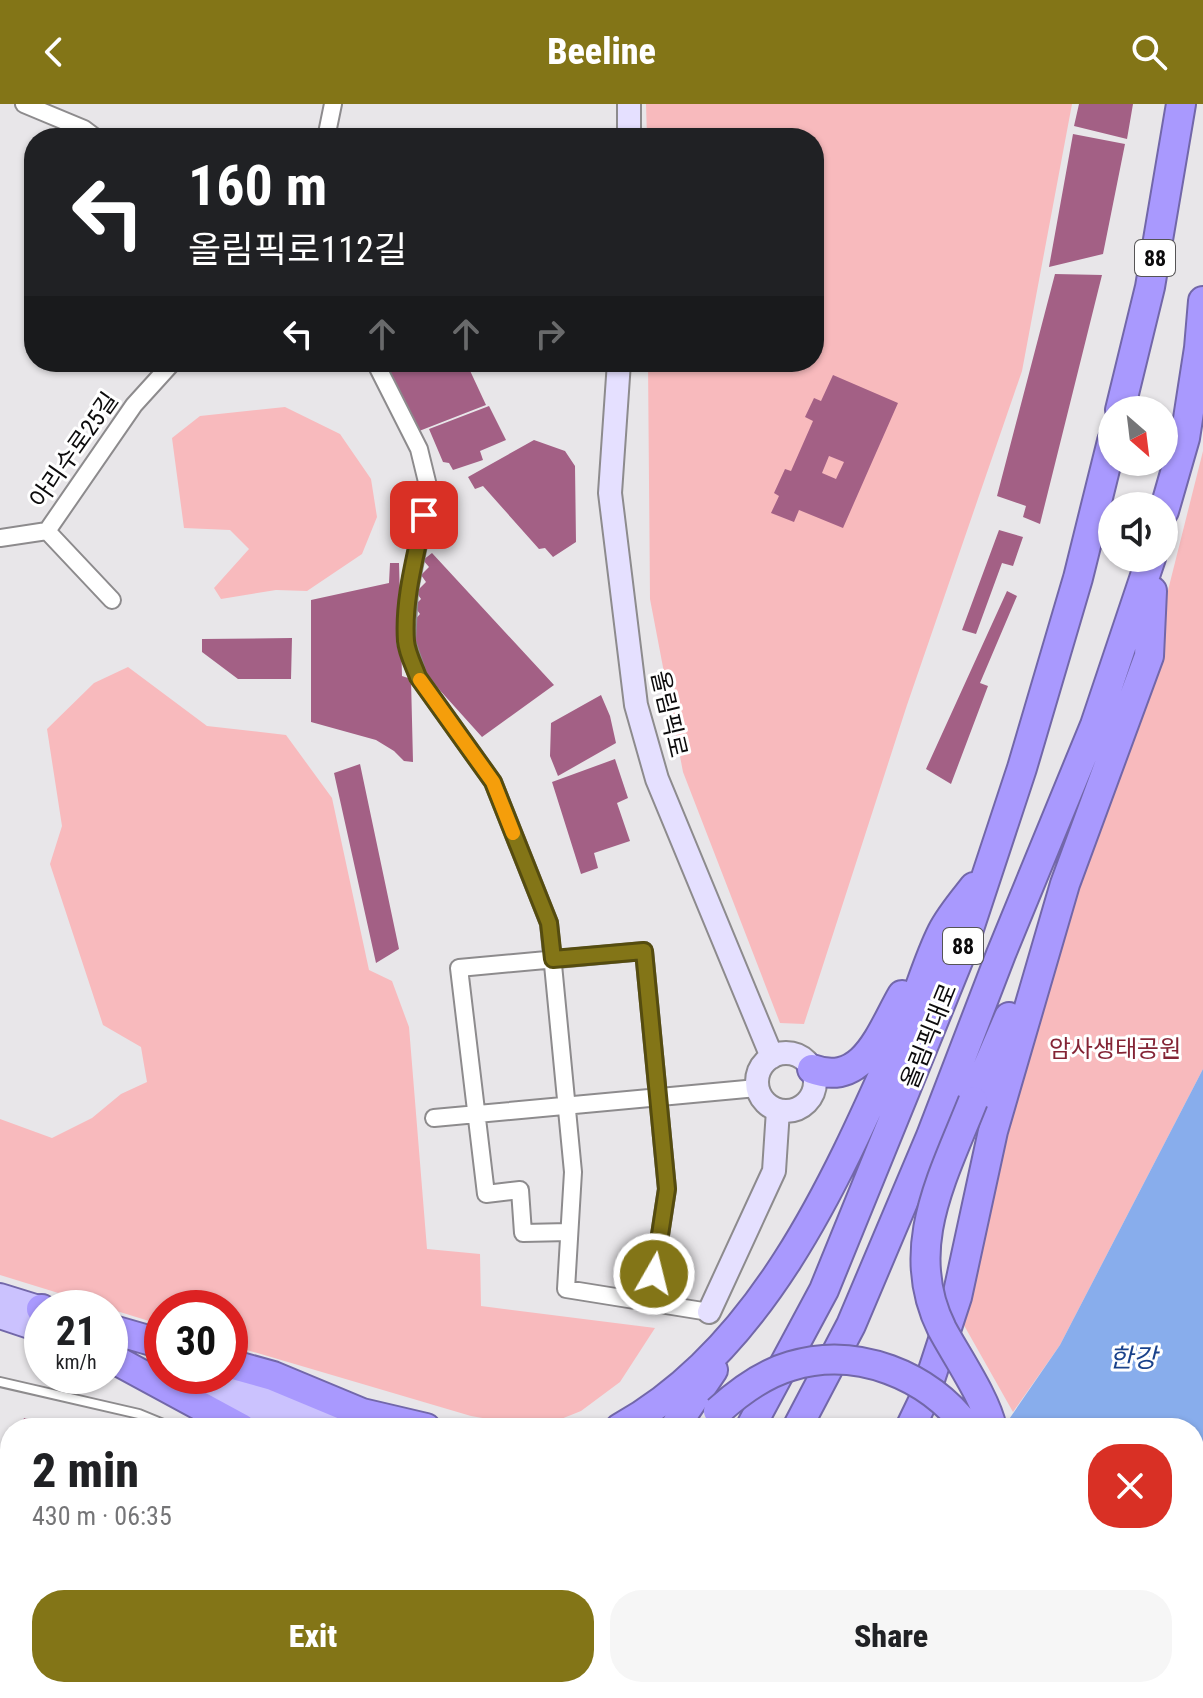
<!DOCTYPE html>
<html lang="en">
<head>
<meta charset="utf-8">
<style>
  body { margin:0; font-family:"Roboto Condensed","Noto Sans KR",sans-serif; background:#f6f6f6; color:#202124; height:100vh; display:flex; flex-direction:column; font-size:30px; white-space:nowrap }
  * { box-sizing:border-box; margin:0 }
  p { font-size:26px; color:#757577 }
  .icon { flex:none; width:44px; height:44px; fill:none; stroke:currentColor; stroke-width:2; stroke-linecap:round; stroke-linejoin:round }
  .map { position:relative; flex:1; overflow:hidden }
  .drawer { position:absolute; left:0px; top:1314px; width:1204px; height:280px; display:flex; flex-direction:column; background:#fff; border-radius:32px 32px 0 0; box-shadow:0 2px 6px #0004 }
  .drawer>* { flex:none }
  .top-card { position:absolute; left:24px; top:24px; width:800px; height:244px; border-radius:32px; box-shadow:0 2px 6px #0004; background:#202124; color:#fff; overflow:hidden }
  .needle { width:52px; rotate:152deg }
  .buttons { position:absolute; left:1098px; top:292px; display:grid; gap:16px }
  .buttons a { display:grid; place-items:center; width:80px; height:80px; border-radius:50%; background:#fff; box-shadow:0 2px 6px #0004; font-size:40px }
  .speed { position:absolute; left:24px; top:1186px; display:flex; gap:16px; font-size:40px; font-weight:700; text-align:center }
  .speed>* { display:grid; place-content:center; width:104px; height:104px; border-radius:50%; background:#fff; box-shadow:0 2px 6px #0004; line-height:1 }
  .speed small { font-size:20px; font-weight:400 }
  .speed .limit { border:12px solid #d22; background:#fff; color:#111 }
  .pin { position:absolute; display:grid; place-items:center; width:68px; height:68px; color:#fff; margin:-34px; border-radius:16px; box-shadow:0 4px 12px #0006 }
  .me { position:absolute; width:88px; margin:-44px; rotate:8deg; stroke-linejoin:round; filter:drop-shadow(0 0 6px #0008) }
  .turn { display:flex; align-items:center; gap:28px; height:168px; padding:0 32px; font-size:36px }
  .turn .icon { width:104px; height:104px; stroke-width:2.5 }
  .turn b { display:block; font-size:56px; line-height:68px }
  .lanes { display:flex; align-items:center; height:76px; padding:0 32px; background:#0003; justify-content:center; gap:40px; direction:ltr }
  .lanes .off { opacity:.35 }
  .round { display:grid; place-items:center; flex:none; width:84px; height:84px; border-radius:32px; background:#f6f6f6 }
  .headline { display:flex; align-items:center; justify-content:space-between; height:136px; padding:0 32px }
  h1 { font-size:48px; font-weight:800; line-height:60px }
  .primary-button { display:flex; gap:16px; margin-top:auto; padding:16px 32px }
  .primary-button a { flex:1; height:92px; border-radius:32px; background:#837517; color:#fff; font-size:32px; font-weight:800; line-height:92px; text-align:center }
  .primary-button a+a { background:#f6f6f6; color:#202124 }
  header { display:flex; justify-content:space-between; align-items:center; height:104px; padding:0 32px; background:#837517; color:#fff; font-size:36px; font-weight:800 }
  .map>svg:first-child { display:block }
  .green { fill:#f8babd }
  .water { fill:#88adec }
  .building { fill:#a36085; fill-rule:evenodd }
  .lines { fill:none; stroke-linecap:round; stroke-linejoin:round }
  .lane-casing { stroke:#8d8b8d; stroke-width:12 }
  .street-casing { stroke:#8d8b8d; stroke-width:20 }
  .secondary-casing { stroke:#8d8b8d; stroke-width:26 }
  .primary-casing { stroke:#7267a9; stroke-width:28 }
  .highway-casing { stroke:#7267a9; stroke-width:32 }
  .lane { stroke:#fff; stroke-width:8 }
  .street { stroke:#fff; stroke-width:16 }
  .secondary { stroke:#e5e0ff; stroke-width:22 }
  .primary { stroke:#cbc2fe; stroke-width:24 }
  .highway { stroke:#a999fe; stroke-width:28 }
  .highway-bridge-casing { stroke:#7267a9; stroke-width:32; stroke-linecap:butt }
  .highway-bridge { stroke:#a999fe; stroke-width:28 }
  .route-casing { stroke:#554c0f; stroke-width:20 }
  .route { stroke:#837517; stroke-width:14 }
  .slow { stroke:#f59e0b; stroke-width:14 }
  .labels { text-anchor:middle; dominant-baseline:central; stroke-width:6; stroke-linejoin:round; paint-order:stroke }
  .shield { fill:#fff; stroke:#555455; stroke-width:2 }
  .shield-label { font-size:22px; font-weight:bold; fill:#0c0b0c }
  .street-label { font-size:24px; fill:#0c0b0c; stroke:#fff }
  .park-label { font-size:24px; fill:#842435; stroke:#fff }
  .water-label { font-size:26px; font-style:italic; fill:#1a428b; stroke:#fff }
</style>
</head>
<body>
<header><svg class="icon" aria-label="back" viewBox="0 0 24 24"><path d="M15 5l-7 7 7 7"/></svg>Beeline<svg class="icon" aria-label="search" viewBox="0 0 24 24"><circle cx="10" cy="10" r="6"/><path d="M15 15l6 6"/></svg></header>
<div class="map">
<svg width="1203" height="1594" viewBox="0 0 1203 1594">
  <rect width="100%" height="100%" fill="#e8e6e9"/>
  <path class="green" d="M 646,0 L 1072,0 L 1022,267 L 907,601 L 804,920 L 780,919 L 683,668 L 650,495 L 648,258 L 814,258 L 814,34 L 647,34 Z
    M 285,303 L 340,330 L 371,375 L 377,413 L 362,450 L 307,487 L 276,486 L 221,495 L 214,484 L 249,445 L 230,426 L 184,424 L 172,334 L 200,312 Z
    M 1203,347 L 1203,965 L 1060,1241 L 1013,1308 L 961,1216 L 974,1177 L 1007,1030 L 1025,938 L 1151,554 Z
    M 128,563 L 207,622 L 286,631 L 332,694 L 369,866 L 392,877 L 409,923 L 427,1145 L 480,1150 L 481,1202 L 655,1224 L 620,1278 L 581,1307 L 556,1317 L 528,1322 L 471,1312 L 230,1241 L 230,1204 L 162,1204 L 162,1221 L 0,1171 L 0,1015 L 52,1034 L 92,1014 L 121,990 L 147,978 L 141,943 L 103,921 L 50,760 L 62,722 L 47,625 L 94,579 Z"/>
  <path class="water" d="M 1203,965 L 1203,1594 L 820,1594 L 827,1584 L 1194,1584 L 1194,1324 L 1003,1324 L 1060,1241 Z"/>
  <path class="building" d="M 1079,0 L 1133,0 L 1127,35 L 1074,22 Z
    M 1073,30 L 1125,40 L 1103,150 L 1049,163 Z
    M 1055,170 L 1102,171 L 1040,420 L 1023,413 L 1026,402 L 997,392 Z
    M 381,258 L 466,258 L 486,301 L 414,329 Z
    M 833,271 L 898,299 L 843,424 L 799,406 L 794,418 L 771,409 L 779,392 L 774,389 L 785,365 L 791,367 L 813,317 L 805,313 L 814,294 L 821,297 ZM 829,352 L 844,358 L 836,375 L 822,369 Z
    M 489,302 L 506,336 L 480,347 L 483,356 L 453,366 L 449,359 L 443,358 L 429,325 Z
    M 534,336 L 565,347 L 575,362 L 576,438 L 553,453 L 545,444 L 539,445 L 483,382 L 475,385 L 468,373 Z
    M 999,426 L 1023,433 L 1013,462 L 1002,459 L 976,530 L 962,526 Z
    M 432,449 L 554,581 L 482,633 L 418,562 L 413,554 L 412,519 L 420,510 L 414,502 L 421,495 L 416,488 L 426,478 L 421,471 L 429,463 L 423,456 Z
    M 390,459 L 399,459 L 402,572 L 411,575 L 413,658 L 404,657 L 394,647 L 376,636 L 311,618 L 311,496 L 389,479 Z
    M 1007,487 L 1017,492 L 980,579 L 988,582 L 951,680 L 926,665 Z
    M 292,534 L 291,575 L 238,575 L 202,548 L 202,535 Z
    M 601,591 L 610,612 L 616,639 L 558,672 L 550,652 L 551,619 Z
    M 615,655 L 628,694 L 617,699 L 630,737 L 594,749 L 598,764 L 581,770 L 552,678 Z
    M 360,660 L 399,845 L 376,859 L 334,669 Z
    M 24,1314 L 65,1323 L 65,1324 L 21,1324 Z
    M 9,1383 L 10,1383 L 10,1527 L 0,1525 L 0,1423 Z
    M 0,1578 L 10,1580 L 10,1584 L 37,1587 L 36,1594 L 0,1594 Z
    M 86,1584 L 178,1584 L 176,1594 L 83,1594 Z
    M 195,1584 L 287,1584 L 285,1594 L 192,1594 Z"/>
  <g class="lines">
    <g class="lane-casing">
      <path id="lane" d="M 0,1278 L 139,1310 L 173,1324
        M 74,1594 L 76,1584
        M 184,1594 L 186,1584
        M 291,1594 L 293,1584"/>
    </g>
    <g class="street-casing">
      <path id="street" d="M 24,0 L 84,25 L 96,34
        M 326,34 L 333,0
        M 375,258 L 419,345 L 429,386 L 409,486 L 406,538 L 418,573 L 493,678 L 549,819 L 573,1068 L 566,1185 L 709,1208
        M 47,427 L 134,301 L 173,258
        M 0,434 L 47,427 L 112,496
        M 434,1014 L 757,984
        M 569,1128 L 523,1129 L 520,1086 L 486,1090 L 459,864 L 644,847 L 667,1085 L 650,1198"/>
    </g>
    <g class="secondary-casing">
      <path id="secondary" d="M 629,34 L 629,0
        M 619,258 L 610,389 L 636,601 L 657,675 L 772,953
        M757 978a29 29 0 1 1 58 0a29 29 0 1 1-58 0Z
        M 709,1208 L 774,1067 L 778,1006"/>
    </g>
    <g class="primary-casing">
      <path id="primary" d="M 0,1192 L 42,1205
        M 0,1212 L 42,1226
        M 171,1272 L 299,1324
        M 217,1272 L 343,1324
        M 817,1584 L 836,1594
        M 856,1584 L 876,1594"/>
    </g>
    <g class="highway-casing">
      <path id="highway" d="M 1120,306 L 1150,183 L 1181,0
        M 1164,407 L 1185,334 L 1199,244 L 1203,197
        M 812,965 C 864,984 881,927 902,891
        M 973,997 L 1009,913
        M 41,1205 L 42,1205
        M 110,1225 L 162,1240
        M 110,1253 L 241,1324
        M 230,1260 L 273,1272 L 362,1309 L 426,1324
        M 620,1324 C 766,1243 839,1070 904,924 C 918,893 927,858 942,828 C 950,812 963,797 974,783
        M 674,1324 L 713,1266
        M 750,1324 L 824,1186 L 960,852 L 1022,664 L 1078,474 L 1112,337
        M 797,1324 L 851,1221 L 931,1032 L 1001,850 L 1095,621 L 1151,454
        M 910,1324 L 923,1297 L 957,1193 L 993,1027 L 1065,780 L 1149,552 L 1152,487
        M 359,1584 L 364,1594
        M 1017,1584 L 1022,1594
        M 548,1594 L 554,1584
        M 601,1594 L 607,1584
        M 658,1594 L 663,1584
        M 682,1594 L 689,1584
        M 746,1594 L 752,1584"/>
    </g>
    <use href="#lane" class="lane"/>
    <use href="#street" class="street"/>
    <use href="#secondary" class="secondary"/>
    <use href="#primary" class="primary"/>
    <use href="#highway" class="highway"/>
    <g class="highway-bridge-casing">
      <path id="highway-bridge" d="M 973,997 C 943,1073 902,1145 942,1225 C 957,1253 986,1295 992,1324
        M 718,1307 C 739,1288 763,1270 791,1262 C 857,1242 928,1271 968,1324"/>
    </g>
    <use href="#highway-bridge" class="highway-bridge"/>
  </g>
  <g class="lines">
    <g class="route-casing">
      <path id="route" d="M 424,411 C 416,451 403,495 406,537 C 407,549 414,562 418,573 L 493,678 L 549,819 L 553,855 L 644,847 L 667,1085 L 654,1170"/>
    </g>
    <use href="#route" class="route"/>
    <path class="slow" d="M 420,576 L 493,678 L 513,729"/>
  </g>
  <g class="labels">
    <g class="shield">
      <rect x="1135" y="136" width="40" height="36" rx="6"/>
      <rect x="943" y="824" width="40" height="36" rx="6"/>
    </g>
    <g class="shield-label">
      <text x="1155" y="154">88</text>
      <text x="963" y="842">88</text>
    </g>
    <g class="street-label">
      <text transform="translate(74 346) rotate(-55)">아리수로25길</text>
      <text transform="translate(669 610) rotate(77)">올림픽로</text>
      <text transform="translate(929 932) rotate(-68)">올림픽대로</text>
    </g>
    <g class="park-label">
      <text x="1115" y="945">암사생태공원</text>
    </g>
    <g class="water-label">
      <text x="1133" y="1254">한강</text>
    </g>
  </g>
</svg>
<div class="buttons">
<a><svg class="needle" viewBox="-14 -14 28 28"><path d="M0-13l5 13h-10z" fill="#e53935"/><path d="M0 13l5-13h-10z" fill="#757577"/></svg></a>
<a><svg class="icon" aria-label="sound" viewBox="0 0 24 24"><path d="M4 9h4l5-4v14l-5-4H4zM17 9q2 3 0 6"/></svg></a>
</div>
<div class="speed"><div>21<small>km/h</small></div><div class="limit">30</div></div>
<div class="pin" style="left:424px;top:411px;background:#d93025"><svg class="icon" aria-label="arrive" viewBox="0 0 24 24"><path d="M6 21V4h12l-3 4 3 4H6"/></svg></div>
<svg class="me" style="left:654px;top:1170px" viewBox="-20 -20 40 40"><circle r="17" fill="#837517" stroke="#fff" stroke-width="3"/><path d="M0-11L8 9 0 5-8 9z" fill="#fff"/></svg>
<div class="top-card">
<div class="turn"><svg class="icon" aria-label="left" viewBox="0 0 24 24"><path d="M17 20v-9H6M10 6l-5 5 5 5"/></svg><div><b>160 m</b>올림픽로112길</div></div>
<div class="lanes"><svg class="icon" aria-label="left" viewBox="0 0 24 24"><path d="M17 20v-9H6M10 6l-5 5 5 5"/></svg><svg class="icon off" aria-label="ahead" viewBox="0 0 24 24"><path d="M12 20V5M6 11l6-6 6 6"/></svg><svg class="icon off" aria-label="ahead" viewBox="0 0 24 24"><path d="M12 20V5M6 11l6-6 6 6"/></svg><svg class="icon off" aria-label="right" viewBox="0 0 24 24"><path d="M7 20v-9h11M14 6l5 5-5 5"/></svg></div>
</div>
<section class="drawer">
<div class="headline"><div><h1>2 min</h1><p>430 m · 06:35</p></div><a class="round" style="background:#d93025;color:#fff"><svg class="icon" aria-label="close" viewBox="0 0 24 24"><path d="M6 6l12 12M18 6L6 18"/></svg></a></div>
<div class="primary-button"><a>Exit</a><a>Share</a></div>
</section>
</div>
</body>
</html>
